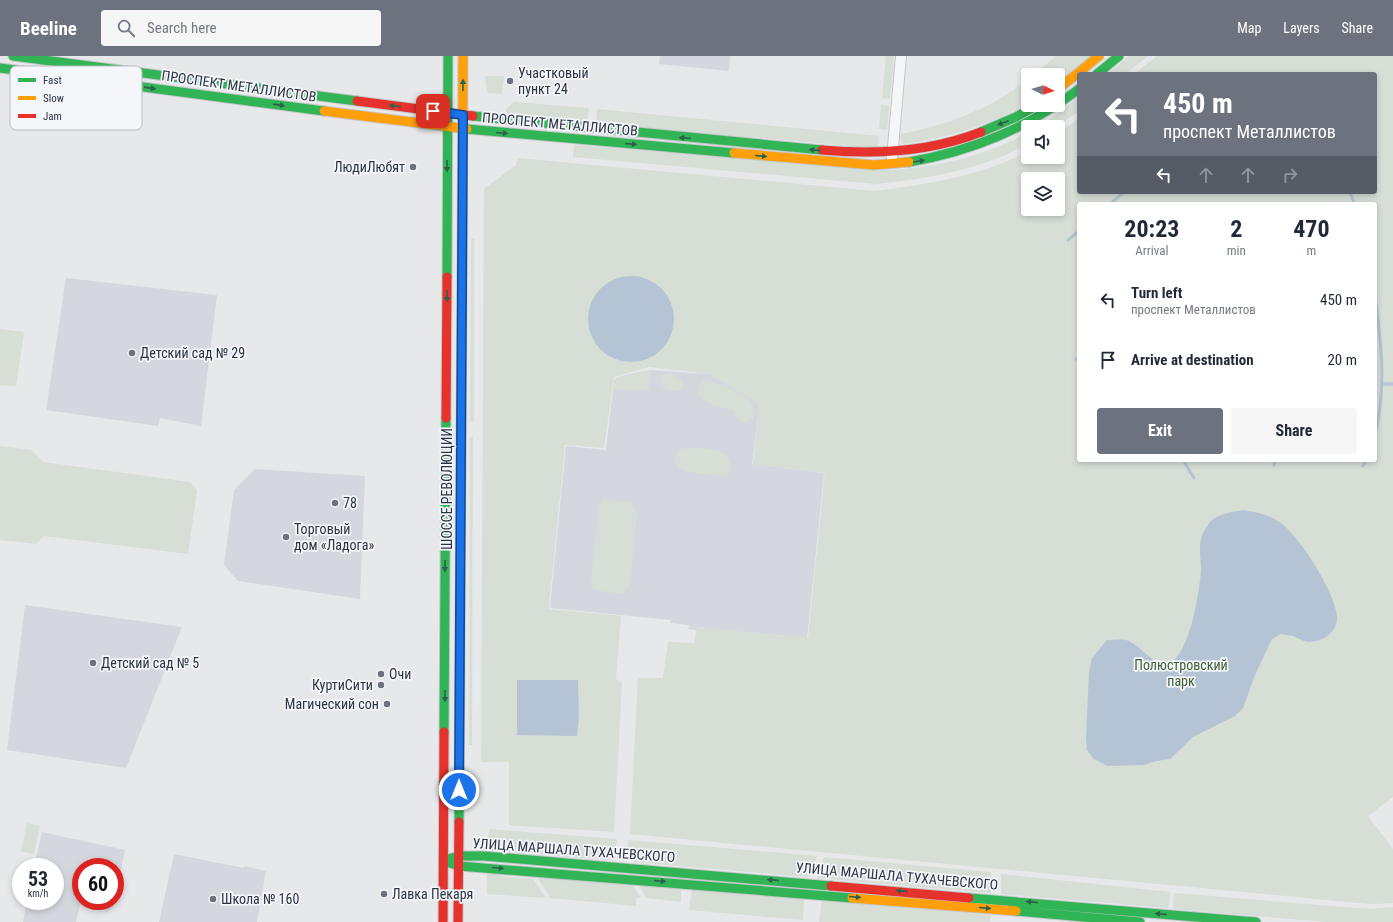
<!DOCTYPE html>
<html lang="en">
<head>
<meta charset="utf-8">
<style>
  body { margin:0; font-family:"Roboto Condensed",sans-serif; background:#f6f6f7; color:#1f2937; height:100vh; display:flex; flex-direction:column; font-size:15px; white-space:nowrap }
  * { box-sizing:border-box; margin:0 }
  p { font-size:13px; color:#747a83 }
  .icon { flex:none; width:22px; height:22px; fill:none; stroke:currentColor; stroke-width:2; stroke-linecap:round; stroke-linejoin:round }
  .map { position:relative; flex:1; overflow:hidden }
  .panel { position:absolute; left:1077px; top:146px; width:300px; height:260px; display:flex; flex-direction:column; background:#fff; border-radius:4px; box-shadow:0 2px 6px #0003 }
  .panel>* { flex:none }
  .top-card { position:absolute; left:1077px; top:16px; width:300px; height:122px; border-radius:4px; box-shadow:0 2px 6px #0003; background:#6c737f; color:#fff; overflow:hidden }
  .needle { width:26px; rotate:95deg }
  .controls { position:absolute; left:1021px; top:12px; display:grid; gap:8px }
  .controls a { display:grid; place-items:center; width:44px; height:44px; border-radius:4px; background:#fff; box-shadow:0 2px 6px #0003; font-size:20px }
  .speed { position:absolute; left:12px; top:802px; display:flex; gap:8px; font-size:20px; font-weight:700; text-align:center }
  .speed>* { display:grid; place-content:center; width:52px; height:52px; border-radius:50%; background:#fff; box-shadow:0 2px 6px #0003; line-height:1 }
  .speed small { font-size:10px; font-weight:400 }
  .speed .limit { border:6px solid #d22; background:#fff; color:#111 }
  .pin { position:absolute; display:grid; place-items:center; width:34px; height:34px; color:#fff; margin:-17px; border-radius:8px; box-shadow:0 2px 6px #0006 }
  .me { position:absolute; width:44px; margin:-22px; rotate:0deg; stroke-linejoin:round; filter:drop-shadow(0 0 3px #0008) }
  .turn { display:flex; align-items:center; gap:14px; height:84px; padding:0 20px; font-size:18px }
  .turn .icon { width:52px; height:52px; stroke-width:2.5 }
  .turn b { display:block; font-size:28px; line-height:34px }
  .lanes { display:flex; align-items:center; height:38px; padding:0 20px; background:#0003; justify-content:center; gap:20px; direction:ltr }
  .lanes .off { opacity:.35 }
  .eta { display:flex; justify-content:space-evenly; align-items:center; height:68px; text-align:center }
  .eta b { font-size:24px; font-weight:700; line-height:28px }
  .button { display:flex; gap:8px; margin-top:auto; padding:8px 20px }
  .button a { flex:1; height:46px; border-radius:4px; background:#6c737f; color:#fff; font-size:16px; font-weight:700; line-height:46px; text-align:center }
  .button a+a { background:#f6f6f7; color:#1f2937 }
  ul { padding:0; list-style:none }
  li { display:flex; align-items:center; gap:12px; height:60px; padding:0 20px }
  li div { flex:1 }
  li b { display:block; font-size:15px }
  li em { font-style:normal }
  header { display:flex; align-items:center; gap:24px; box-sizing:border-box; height:56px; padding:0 20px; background:#6c737f; color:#fff }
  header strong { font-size:19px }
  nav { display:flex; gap:22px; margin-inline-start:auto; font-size:14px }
  .search { width:280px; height:36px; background:#f6f6f7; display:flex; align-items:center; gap:10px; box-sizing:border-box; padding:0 14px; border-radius:4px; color:#747a83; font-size:15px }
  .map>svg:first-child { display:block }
  .built { fill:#d4d7dd }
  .green { fill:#d6ded6; fill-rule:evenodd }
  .water { fill:#b4c4d5 }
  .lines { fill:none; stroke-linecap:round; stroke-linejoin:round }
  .stream { stroke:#b4c4d5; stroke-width:3 }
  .street-casing { stroke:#c4c6c8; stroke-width:12 }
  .fast-casing { stroke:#c4c6c8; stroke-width:11 }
  .slow-casing { stroke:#c4c6c8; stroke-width:11 }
  .jam-casing { stroke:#c4c6c8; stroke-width:11 }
  .street { stroke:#f5f6f7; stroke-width:10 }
  .fast { stroke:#30b455; stroke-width:9 }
  .slow { stroke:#ff9f0a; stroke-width:9 }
  .jam { stroke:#e5322d; stroke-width:9 }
  .oneway { fill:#2d614b }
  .route-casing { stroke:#114b97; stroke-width:10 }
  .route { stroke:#1a73e8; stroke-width:7 }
  .poi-dot { fill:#6c737f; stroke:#f4f6f9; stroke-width:1.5 }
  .labels { text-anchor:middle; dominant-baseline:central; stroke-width:3.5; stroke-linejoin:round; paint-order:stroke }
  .poi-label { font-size:14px; fill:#2b3445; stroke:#f4f6f9; text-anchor:start }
  .street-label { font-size:14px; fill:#2b3445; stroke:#f4f6f9 }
  .park-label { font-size:14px; fill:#3f6138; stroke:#f4f6f9 }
  .key { fill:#f4f6f9; stroke:#b8bcc3; stroke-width:1 }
  .key-label { font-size:11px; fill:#2b3445 }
</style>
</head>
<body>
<header>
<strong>Beeline</strong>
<div class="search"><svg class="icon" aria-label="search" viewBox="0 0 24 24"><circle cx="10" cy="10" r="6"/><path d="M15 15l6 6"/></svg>Search here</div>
<nav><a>Map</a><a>Layers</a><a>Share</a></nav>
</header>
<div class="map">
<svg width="1393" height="866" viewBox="0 0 1393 866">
  <rect width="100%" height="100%" fill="#e6e8ea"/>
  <path class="built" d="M 660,0 L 730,0 L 729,15 L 659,8 Z
    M 66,222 L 217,239 L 201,370 L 160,362 L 158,370 L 46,354 Z
    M 650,314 L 709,318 L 756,345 L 759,352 L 752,408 L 824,417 L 807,582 L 697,571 L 697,574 L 688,573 L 689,569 L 670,567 L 671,564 L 550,552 L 566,390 L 606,394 L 614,325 L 616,322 L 625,319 Z
    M 255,413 L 365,420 L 360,543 L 238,525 L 224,509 L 234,434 Z
    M 25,549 L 182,571 L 126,712 L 7,694 Z
    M 42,776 L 125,794 L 115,841 L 115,811 L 81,811 L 81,845 L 114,845 L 113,851 L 107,857 L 103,853 L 80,849 L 76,866 L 23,866 L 27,845 L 55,845 L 55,811 L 34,811 Z
    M 174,798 L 244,812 L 244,810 L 266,815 L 257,866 L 159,866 Z"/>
  <path class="green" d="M 886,0 L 894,0 L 890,43 L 882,42 Z
    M 1056,0 L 1093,0 L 1058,29 L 1058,19 L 1033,19 Z
    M 1129,0 L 1148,0 L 1125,18 L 1107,18 Z
    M 1157,0 L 1393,0 L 1393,741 L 1368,760 L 1393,793 L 1393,847 L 1369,848 L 630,778 L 638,622 L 663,622 L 668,586 L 694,587 L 697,571 L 808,582 L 825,417 L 753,408 L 759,352 L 756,345 L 709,318 L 649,311 L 614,321 L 604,392 L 565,389 L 549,551 L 550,553 L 621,560 L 616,623 L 622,627 L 614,776 L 509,769 L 509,706 L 481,706 L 484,133 L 516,109 L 518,102 L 874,135 C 923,129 984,120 1028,95 L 1028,101 L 1058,101 L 1058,78 L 1079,62 L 1079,136 L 1375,136 L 1375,18 L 1134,18 ZM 1028,123 L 1058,123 L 1058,153 L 1028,153 ZM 1079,148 L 1375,148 L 1375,404 L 1079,404 Z
    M 485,20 L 504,20 L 502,38 L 487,37 Z
    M 1028,23 L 1028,48 C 989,69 947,82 903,88 L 901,86 L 900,78 C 947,69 991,53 1028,23 Z
    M 1079,41 L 1079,55 L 1057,71 L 1036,71 L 1053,61 Z
    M 514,46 L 589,52 L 587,67 L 581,64 L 506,57 L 506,53 Z
    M 881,49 L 889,50 L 887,74 L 879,73 Z
    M 597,53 L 879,80 L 878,92 L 596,68 Z
    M 1028,76 L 1028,88 C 983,113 927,123 876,128 L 573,101 L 574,89 L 893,114 C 940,110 986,100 1028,76 Z
    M 471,183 L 474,183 L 474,365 L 470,365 Z
    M 0,273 L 24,276 L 16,330 L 0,329 Z
    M 650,314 L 649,334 L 613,333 L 616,322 Z
    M 665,318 C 673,317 677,320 683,327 L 682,333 C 674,337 667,335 661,329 L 660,321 Z
    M 704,324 C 715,324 746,338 751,347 C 754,352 755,356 754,362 L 744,367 L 737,364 L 734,355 C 720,349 700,351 698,332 Z
    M 470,381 L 473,381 L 472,689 L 469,689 Z
    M 0,390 L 32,394 L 43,406 L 190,426 L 197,434 L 188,498 L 44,480 L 36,488 L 0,484 Z
    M 690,392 C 708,392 732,392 731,416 L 725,421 L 683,415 L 678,410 L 674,402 L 679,393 Z
    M 603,443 L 630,446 L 637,456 L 630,529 L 622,538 L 593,534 L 591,525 L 599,450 Z
    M 27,767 L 40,770 L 34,798 L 21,795 Z
    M 489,773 L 617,783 C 616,791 615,799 608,804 L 487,794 Z
    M 628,784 L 817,800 L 809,821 L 634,806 L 628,798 Z
    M 824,801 L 991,816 L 991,837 L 817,822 Z
    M 487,816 L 505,821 L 533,823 L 546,842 L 487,838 Z
    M 1001,818 L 1170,836 L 1169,852 L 1001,838 Z
    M 536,819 L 632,828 L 641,842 L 636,842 L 636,850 L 550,842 Z
    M 639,828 L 681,832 L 681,846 L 646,842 Z
    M 692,833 L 804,843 L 803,864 L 689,854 Z
    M 1174,837 L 1369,853 L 1393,851 L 1393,866 L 1327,866 L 1173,853 Z
    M 822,844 L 991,859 L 990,866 L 819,866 Z"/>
  <path class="water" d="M588 263a43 43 0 1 1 86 0a43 43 0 1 1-86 0Z
    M 1243,454 C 1254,456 1268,458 1278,465 C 1298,477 1335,536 1337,560 C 1338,573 1327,583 1315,585 C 1305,588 1302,583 1293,580 C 1289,579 1284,579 1281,578 L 1272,583 L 1255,619 L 1243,652 L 1235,660 L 1193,681 L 1170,703 L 1156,705 L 1144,709 L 1108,710 L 1094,703 L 1087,694 L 1086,683 L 1089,616 L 1092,602 L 1107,584 C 1113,584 1120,583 1126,584 C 1142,589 1149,608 1167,607 C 1189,605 1200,533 1201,514 C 1201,504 1198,490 1202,480 C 1203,476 1207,471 1209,467 C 1216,458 1233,456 1243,454 Z
    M 517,624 L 578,624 L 579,661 L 577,680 L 517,679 Z"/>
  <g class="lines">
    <path class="stream" d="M 1350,137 L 1355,148
      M 1110,148 L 1124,136
      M 1068,184 L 1079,175
      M 1375,238 C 1381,286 1387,330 1375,379
      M 1076,303 L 1079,305
      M 1383,328 L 1393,328
      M 1183,404 L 1194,422
      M 1274,409 L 1275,404
      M 1363,410 L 1366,404"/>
    <g class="street-casing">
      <path id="street" d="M 892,102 L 901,0"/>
    </g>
    <g class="fast-casing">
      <path id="fast" d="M 13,0 L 357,45
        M 0,12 L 324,55
        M 1097,18 L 1119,0
        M 473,60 L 822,94
        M 467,73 L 734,97
        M 981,76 L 1016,61 L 1037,49
        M 909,106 C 973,95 1027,72 1079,33
        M 447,221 L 448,0
        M 444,676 L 446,362
        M 459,766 L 462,218
        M 448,803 L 459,800 L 484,800 L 831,830
        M 447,806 L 459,810 L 852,842
        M 969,842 L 1256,866
        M 1016,855 L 1140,866"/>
    </g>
    <g class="slow-casing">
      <path id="slow" d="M 1058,33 L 1099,0
        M 324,55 L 467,73
        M 734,97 L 874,109 L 909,106
        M 462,218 L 463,0
        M 852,842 L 1016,855"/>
    </g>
    <g class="jam-casing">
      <path id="jam" d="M 357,45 L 473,60
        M 822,94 C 876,99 930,96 981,76
        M 446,362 L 447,221
        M 831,830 L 969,842
        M 443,866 L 444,676
        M 458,866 L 459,766"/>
    </g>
    <use href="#street" class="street"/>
    <use href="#fast" class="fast"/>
    <use href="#slow" class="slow"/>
    <use href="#jam" class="jam"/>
  </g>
  <defs><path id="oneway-solid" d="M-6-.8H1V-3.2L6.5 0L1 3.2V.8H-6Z"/></defs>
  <g class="oneway">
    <use href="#oneway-solid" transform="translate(463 29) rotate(-90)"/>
    <use href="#oneway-solid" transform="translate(150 32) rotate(8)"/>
    <use href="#oneway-solid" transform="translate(279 49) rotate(8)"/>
    <use href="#oneway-solid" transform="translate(395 50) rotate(-173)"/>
    <use href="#oneway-solid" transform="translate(1003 67) rotate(159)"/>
    <use href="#oneway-solid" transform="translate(502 77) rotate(5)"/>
    <use href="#oneway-solid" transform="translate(685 82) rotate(-175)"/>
    <use href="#oneway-solid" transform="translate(631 88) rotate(5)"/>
    <use href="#oneway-solid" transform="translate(815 94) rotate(-175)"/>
    <use href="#oneway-solid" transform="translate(761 100) rotate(5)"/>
    <use href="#oneway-solid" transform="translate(919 105) rotate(-9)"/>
    <use href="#oneway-solid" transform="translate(447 110) rotate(90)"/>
    <use href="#oneway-solid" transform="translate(447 240) rotate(90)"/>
    <use href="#oneway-solid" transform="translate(445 510) rotate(91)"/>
    <use href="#oneway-solid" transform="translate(445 640) rotate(90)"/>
    <use href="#oneway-solid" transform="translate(498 812) rotate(5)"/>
    <use href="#oneway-solid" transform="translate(773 824) rotate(-175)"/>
    <use href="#oneway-solid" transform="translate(660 825) rotate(5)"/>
    <use href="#oneway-solid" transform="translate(902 835) rotate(-175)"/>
    <use href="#oneway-solid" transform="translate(855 841) rotate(5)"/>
    <use href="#oneway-solid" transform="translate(1032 846) rotate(-175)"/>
    <use href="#oneway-solid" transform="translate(985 852) rotate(5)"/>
    <use href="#oneway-solid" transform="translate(1161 858) rotate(-175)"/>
  </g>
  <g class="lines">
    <g class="route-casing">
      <path id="route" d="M 433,55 L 463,59 L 459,734"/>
    </g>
    <use href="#route" class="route"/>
  </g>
  <g class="poi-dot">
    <circle cx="510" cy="25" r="4"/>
    <circle cx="413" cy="111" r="4"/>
    <circle cx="132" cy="297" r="4"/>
    <circle cx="335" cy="447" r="4"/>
    <circle cx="286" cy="481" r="4"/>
    <circle cx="93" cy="607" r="4"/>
    <circle cx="381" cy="618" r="4"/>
    <circle cx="381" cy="629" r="4"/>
    <circle cx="387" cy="648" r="4"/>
    <circle cx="384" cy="838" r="4"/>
    <circle cx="213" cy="843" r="4"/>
  </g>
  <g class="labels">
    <g class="poi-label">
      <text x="518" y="17">Участковый<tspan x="518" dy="16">пункт 24</tspan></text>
      <text x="405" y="111" text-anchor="end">ЛюдиЛюбят</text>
      <text x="140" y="297">Детский сад № 29</text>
      <text x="343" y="447">78</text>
      <text x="294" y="473">Торговый<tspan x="294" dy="16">дом «Ладога»</tspan></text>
      <text x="101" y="607">Детский сад № 5</text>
      <text x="389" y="618">Очи</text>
      <text x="373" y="629" text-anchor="end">КуртиСити</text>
      <text x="379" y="648" text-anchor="end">Магический сон</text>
      <text x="392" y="838">Лавка Пекаря</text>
      <text x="221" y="843">Школа № 160</text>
    </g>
    <g class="street-label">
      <text transform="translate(239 30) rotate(8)">ПРОСПЕКТ МЕТАЛЛИСТОВ</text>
      <text transform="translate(560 68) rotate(5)">ПРОСПЕКТ МЕТАЛЛИСТОВ</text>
      <text transform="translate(447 433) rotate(-90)">ШОССЕ РЕВОЛЮЦИИ</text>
      <text transform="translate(574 794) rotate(4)">УЛИЦА МАРШАЛА ТУХАЧЕВСКОГО</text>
      <text transform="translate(897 820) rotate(5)">УЛИЦА МАРШАЛА ТУХАЧЕВСКОГО</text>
    </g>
    <g class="park-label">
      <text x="1181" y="609">Полюстровский<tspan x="1181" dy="16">парк</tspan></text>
    </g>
  </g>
  <rect x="10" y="10" width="132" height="64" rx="6" class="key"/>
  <rect x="18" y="22" width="18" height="4" fill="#30b455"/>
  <rect x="18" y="40" width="18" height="4" fill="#ff9f0a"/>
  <rect x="18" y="58" width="18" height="4" fill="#e5322d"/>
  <g class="key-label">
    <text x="43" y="28">Fast</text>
    <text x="43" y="46">Slow</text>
    <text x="43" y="64">Jam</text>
  </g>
</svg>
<div class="controls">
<a><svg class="needle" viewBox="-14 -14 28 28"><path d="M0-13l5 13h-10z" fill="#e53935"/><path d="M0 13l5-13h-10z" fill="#747a83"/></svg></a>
<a><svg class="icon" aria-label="sound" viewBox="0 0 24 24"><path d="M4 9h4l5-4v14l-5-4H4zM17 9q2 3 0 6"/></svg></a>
<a><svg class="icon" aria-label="layers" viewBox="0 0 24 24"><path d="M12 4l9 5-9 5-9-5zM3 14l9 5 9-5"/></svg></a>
</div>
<div class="speed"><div>53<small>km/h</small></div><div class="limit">60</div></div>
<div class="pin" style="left:433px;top:55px;background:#d93025"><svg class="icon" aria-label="arrive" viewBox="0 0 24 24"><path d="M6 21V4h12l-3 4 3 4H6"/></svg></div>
<svg class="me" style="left:459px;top:734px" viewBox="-20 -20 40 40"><circle r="17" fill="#1a73e8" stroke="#fff" stroke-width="3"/><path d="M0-11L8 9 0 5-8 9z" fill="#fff"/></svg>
<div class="top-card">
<div class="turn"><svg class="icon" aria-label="left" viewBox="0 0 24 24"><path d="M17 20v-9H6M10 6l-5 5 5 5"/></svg><div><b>450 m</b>проспект Металлистов</div></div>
<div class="lanes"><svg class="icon" aria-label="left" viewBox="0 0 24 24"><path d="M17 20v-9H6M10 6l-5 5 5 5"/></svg><svg class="icon off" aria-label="ahead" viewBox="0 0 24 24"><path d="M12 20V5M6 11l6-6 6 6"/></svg><svg class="icon off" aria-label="ahead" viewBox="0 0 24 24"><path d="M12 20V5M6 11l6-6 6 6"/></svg><svg class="icon off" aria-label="right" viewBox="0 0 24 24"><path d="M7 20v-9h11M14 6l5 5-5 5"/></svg></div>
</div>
<section class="panel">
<div class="eta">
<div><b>20:23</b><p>Arrival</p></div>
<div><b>2</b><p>min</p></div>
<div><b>470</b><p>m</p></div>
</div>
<ul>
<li><svg class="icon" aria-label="left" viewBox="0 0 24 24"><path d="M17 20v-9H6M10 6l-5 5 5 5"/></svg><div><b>Turn left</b><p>проспект Металлистов</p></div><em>450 m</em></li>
<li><svg class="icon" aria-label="arrive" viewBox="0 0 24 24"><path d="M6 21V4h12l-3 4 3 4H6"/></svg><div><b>Arrive at destination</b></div><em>20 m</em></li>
</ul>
<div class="button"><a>Exit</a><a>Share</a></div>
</section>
</div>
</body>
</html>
